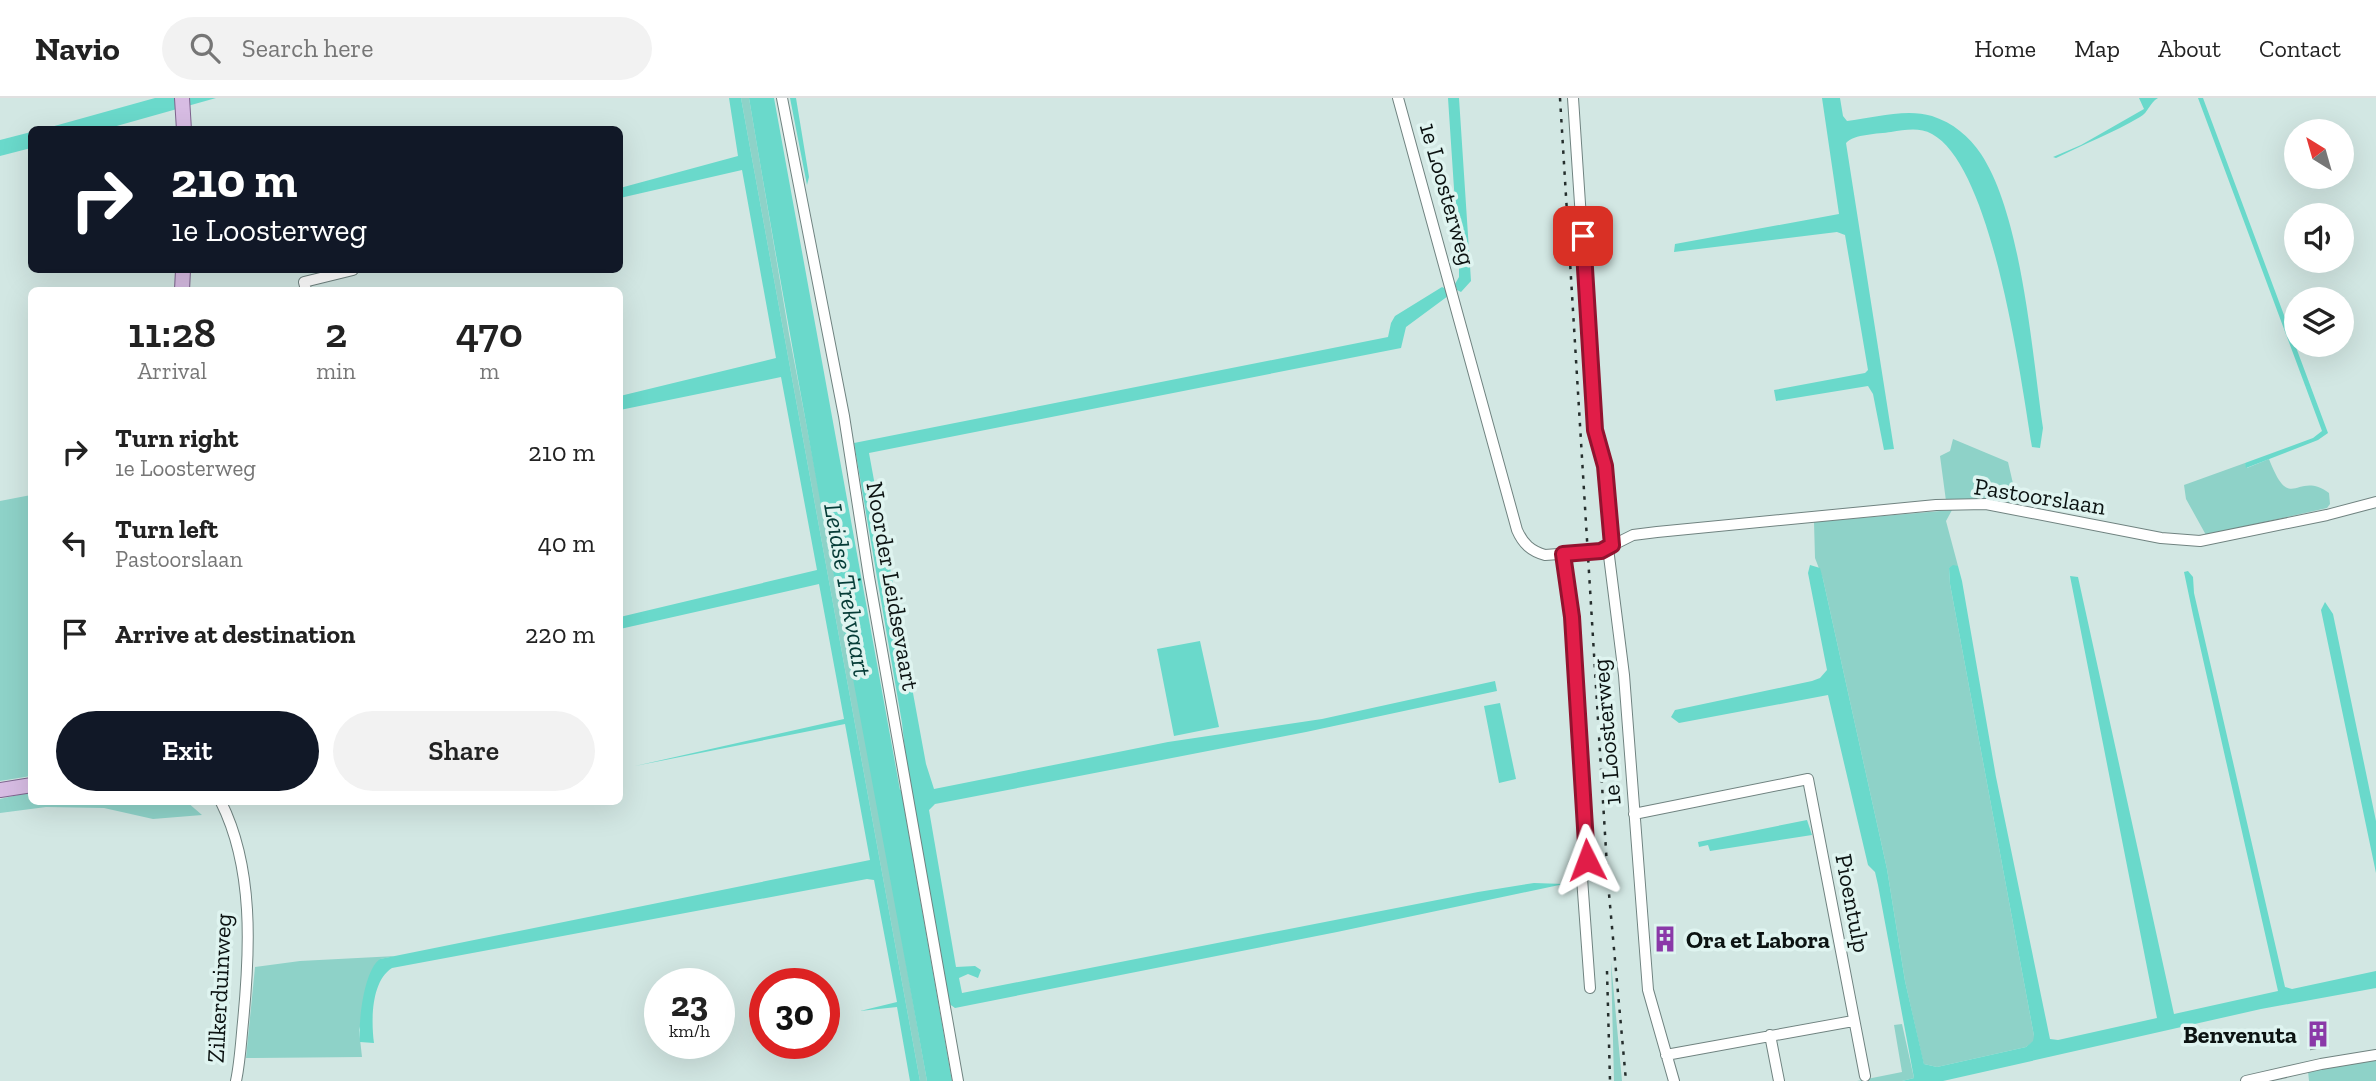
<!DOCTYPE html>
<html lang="en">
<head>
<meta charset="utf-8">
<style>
  body { margin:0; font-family:"Zilla Slab",serif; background:#f2f2f2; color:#222; height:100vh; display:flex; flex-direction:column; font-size:26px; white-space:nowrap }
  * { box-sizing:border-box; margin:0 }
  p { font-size:23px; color:#767676 }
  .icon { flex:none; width:38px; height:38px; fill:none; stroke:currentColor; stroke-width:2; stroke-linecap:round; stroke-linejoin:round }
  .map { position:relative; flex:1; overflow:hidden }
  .drawer { position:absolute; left:28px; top:189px; width:595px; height:518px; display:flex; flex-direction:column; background:#fff; border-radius:10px; box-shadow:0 7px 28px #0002 }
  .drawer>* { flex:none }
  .top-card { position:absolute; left:28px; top:28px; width:595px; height:147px; border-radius:10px; box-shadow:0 7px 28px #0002; background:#111827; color:#fff; overflow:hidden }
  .needle { width:46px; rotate:323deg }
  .controls { position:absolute; left:2284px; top:21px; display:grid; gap:14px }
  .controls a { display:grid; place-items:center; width:70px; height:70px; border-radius:50%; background:#fff; box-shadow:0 7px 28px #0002; font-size:35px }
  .speed { position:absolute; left:644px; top:870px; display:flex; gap:14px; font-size:35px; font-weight:700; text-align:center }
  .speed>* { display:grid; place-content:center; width:91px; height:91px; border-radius:50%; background:#fff; box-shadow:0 7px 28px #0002; line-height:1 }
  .speed small { font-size:18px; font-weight:400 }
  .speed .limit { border:10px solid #d22; background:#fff; color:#111 }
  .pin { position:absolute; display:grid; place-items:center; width:60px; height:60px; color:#fff; margin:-30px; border-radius:14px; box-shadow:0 4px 10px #0006 }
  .me { position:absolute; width:77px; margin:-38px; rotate:357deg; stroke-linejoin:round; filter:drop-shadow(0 0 5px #0008) }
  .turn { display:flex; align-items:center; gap:24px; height:147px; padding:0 28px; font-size:32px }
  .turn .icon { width:91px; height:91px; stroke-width:2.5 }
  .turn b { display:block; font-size:49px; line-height:60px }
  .eta { display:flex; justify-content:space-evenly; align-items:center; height:119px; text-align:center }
  .eta b { font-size:42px; font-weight:600; line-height:49px }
  .button { display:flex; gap:14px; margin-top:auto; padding:14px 28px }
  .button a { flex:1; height:80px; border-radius:42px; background:#111827; color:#fff; font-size:28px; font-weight:600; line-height:80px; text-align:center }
  .button a+a { background:#f2f2f2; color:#222 }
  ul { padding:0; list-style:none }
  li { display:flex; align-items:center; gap:21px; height:91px; padding:0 28px }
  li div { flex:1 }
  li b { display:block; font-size:26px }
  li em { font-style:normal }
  header { display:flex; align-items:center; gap:42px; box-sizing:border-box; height:98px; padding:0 35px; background:#fff; border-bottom:2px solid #e0e0e0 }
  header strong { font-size:33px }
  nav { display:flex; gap:38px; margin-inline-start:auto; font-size:24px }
  .search { width:490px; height:63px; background:#f2f2f2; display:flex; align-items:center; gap:18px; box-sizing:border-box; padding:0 24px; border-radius:38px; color:#767676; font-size:26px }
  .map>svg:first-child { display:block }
  .green { fill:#8ed2c8 }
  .water { fill:#6ad9cb }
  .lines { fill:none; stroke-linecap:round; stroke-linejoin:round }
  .ferry { stroke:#063c37; stroke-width:2; stroke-dasharray:9 7; stroke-linecap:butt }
  .building { fill:#b5c9c6; stroke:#728582; stroke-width:2 }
  .minor-casing { stroke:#708380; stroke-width:12 }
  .major-casing { stroke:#7e648e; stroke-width:16 }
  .minor { stroke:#fff; stroke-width:10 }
  .major { stroke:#d7bce3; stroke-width:14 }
  .rail { stroke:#252e2d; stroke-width:2.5; stroke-dasharray:3.5 7; stroke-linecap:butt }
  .route-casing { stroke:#92132f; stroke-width:18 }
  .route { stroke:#e11d48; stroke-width:12 }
  .labels { text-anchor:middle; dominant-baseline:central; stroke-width:7; stroke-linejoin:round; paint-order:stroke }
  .street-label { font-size:24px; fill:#0c1312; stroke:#dff4f0 }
  .poi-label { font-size:24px; font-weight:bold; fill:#0c1312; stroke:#dff4f0; text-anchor:start }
  .water-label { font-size:26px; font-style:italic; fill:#063c37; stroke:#dff4f0 }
</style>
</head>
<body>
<header>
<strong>Navio</strong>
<div class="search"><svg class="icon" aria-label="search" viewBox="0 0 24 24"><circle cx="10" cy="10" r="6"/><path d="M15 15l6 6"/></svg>Search here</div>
<nav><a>Home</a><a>Map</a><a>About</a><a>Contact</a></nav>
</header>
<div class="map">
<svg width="2376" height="983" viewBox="0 0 2376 983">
  <rect width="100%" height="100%" fill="#d2e7e3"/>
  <path class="green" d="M 741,0 L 749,0 L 789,236 L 864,627 L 927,983 L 920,983 Z
    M 1953,341 L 2008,364 L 2018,407 L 1988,402 L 1946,403 L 1940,358 L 1950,353 Z
    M 2269,361 C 2291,418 2296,371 2329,395 L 2330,406 L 2327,410 L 2206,437 L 2186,401 L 2184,387 L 2245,365 L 2247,370 Z
    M 31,397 L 31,678 L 0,683 L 0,403 Z
    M 1952,412 L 1946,423 L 1958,468 L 1949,470 L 1950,486 L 2034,938 L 2034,943 L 2026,949 L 1937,969 L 1924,966 L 1923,963 L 1905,883 L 1887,771 L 1823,481 L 1815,460 L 1814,424 Z
    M 31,694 L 32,704 L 187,704 L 202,717 L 153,721 L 104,710 L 46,709 L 0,715 L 0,701 Z
    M 396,858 L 380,861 L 359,932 L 362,959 L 246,960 L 255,869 L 300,863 Z
    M 1611,864 L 1622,983 L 1614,983 Z
    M 1902,926 L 1914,980 L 1902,983 L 1857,983 L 1902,974 L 1894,927 Z
    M 2376,961 L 2376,983 L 2309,983 L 2308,973 Z"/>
  <path class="water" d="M 155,0 L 216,0 L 106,31 L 40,32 Z
    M 729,0 L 741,0 L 920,983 L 910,983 L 897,909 L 860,913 L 897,904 L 874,782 L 867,781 L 392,870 C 371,883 371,923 374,945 L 360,944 C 358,924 364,872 380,861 L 870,762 L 845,626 L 635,668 L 844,621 L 819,486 L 620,531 L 620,519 L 817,472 L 781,279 L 620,312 L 620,298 L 776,260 L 742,72 L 620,100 L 620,90 L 738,58 Z
    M 749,0 L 774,0 L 900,692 L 909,690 L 902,625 L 854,345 L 1388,239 L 1391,225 L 1395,218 L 1442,189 L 1446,191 L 1448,198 L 1406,229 L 1401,250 L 869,355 L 926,666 L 934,691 L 1168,644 L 1322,621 L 1495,583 L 1497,593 L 1306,634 L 935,706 L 929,712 L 956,869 L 975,868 L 981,872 L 978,880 L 968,876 L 959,880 L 962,895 L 1478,794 L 1534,785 L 1564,786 L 1337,834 L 955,910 L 948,905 L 912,708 L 904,709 L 952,983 L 927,983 C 868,655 804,328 749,0 Z
    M 790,0 L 796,0 L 809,79 L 807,87 Z
    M 1448,0 L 1459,0 L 1471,183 L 1461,194 L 1457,192 L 1455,186 L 1459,179 L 1459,166 Z
    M 1822,0 L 1840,0 L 1843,18 L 1847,23 C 1873,20 1906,10 1932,18 C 1953,25 1969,38 1981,56 C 2022,118 2032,255 2043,330 L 2040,350 L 2032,349 C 2021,282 1993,69 1932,36 C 1919,29 1905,32 1891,34 C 1878,36 1854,36 1846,45 L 1894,351 L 1884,352 L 1873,296 L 1868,288 L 1776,303 L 1774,292 L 1865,275 L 1868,272 L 1845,137 L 1837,134 L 1674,154 L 1675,146 L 1839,116 Z
    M 2139,0 L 2158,0 C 2149,5 2149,14 2140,19 C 2113,35 2084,46 2056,60 L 2053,59 L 2081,47 L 2144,11 Z
    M 2198,0 L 2203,0 L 2328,335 L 2318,342 L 2246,370 L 2245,365 L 2313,340 L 2322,333 Z
    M 31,34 L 31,50 L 0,58 L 0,42 Z
    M 1810,467 L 1820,470 L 1823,481 L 1887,771 L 1905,883 L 1924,966 L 1937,969 L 2026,949 L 2033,943 L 2034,938 L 1950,486 L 1949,470 L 1953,467 L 1958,468 L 1962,483 L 1996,679 L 2050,941 L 2058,942 L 2157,920 L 2070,478 L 2078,479 L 2174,916 L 2278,893 L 2193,517 L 2184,474 L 2188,473 L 2193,479 L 2194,495 L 2285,889 L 2292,891 L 2376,873 L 2376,890 L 2261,911 L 1943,983 L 1902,983 L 1914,980 L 1878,787 L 1875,774 L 1868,767 L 1828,597 L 1679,625 L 1671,619 L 1675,612 L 1812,583 L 1820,580 L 1827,572 L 1808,475 Z
    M 2325,504 L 2333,516 L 2376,723 L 2376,775 L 2321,512 Z
    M 1200,543 L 1219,629 L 1174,638 L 1157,551 Z
    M 1500,605 L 1516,681 L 1499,685 L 1484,608 Z
    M 1807,722 L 1812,737 L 1710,753 L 1708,747 L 1699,749 L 1698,744 Z"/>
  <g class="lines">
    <path class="ferry" d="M 836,486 L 862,481"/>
  </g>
  <path class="building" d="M 2325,932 L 2328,948 L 2311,951 L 2308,936 Z"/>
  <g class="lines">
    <g class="minor-casing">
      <path id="minor" d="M 782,0 L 844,318 L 869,479 L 958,983
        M 1398,0 L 1517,432 C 1523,446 1531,453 1545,457 L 1601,453 L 1633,437 L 1657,434 L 1936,407 L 1986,406 L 2161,440 L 2200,443 L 2327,417 L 2376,404
        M 1573,0 L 1595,332 L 1605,368 L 1612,447
        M 306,192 L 304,184 L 353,172
        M 1608,450 L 1624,577 L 1648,892 L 1674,983
        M 1563,456 L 1572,519 L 1587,762 L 1582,780 L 1590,890
        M 221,704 C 254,770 250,852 243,924 C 241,944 240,964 236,983
        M 1634,716 L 1808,681 L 1865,978
        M 1770,937 L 1779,983
        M 1666,957 L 1853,923
        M 2246,983 L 2321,966 L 2376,957"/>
    </g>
    <g class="major-casing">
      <path id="major" d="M 182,0 L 184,32
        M 182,192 L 183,172
        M 0,692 L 32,687"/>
    </g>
    <use href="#minor" class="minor"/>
    <use href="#major" class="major"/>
    <path class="rail" d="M 1560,0 L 1608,785 L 1626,983
      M 1607,873 L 1610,983"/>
  </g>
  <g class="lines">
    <g class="route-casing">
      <path id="route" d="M 1583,138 L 1595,332 L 1605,368 L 1612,447 L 1601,453 L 1563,456 L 1572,519 L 1587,762"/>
    </g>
    <use href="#route" class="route"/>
  </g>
  <defs>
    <g id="building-bare" transform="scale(2.1)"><path d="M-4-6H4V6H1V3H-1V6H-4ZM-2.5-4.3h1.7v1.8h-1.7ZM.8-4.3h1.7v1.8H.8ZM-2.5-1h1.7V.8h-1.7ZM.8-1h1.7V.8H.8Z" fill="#8a39a8" stroke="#dff4f0" stroke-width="2.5" paint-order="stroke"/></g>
  </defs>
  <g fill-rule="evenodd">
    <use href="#building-bare" x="1665" y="841"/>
    <use href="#building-bare" x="2318" y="936"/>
  </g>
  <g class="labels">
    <g class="street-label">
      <text transform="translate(1448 96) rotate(74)">1e Loosterweg</text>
      <text transform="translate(2040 398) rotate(9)">Pastoorslaan</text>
      <text transform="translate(893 488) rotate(80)">Noorder Leidsevaart</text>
      <text transform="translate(1606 634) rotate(-95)">1e Loosterweg</text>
      <text transform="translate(1853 805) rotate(79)">Pioentulp</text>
      <text transform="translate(219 890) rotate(-87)">Zilkerduinweg</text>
    </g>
    <g class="poi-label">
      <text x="1686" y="841">Ora et Labora</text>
      <text x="2297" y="936" text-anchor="end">Benvenuta</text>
    </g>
    <g class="water-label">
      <text transform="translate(848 492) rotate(80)">Leidse Trekvaart</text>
    </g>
  </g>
</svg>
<div class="controls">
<a><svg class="needle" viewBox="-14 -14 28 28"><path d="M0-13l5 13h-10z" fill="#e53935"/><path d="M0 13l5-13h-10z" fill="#767676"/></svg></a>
<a><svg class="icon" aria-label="sound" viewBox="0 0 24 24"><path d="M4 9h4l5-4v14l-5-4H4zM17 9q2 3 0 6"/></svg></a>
<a><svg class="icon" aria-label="layers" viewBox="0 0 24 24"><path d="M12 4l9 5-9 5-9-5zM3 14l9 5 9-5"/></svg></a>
</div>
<div class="speed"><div>23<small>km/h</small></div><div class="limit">30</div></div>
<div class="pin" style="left:1583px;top:138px;background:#d93025"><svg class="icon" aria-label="arrive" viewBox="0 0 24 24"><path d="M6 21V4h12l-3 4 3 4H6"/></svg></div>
<svg class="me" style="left:1587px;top:762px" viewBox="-20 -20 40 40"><path d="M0-17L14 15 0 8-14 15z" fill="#e11d48" stroke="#fff" stroke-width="4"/></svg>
<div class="top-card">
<div class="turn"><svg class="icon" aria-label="right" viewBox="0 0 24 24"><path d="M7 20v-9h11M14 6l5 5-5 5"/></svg><div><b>210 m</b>1e Loosterweg</div></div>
</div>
<section class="drawer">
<div class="eta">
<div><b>11:28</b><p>Arrival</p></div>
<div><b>2</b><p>min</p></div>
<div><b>470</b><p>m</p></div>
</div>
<ul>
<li><svg class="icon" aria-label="right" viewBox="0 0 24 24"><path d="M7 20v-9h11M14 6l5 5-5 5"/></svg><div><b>Turn right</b><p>1e Loosterweg</p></div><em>210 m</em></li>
<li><svg class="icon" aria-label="left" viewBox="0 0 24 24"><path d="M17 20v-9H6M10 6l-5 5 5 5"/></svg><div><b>Turn left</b><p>Pastoorslaan</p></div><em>40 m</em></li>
<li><svg class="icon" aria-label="arrive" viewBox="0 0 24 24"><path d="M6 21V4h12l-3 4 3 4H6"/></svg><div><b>Arrive at destination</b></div><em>220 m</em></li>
</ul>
<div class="button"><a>Exit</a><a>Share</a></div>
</section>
</div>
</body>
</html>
